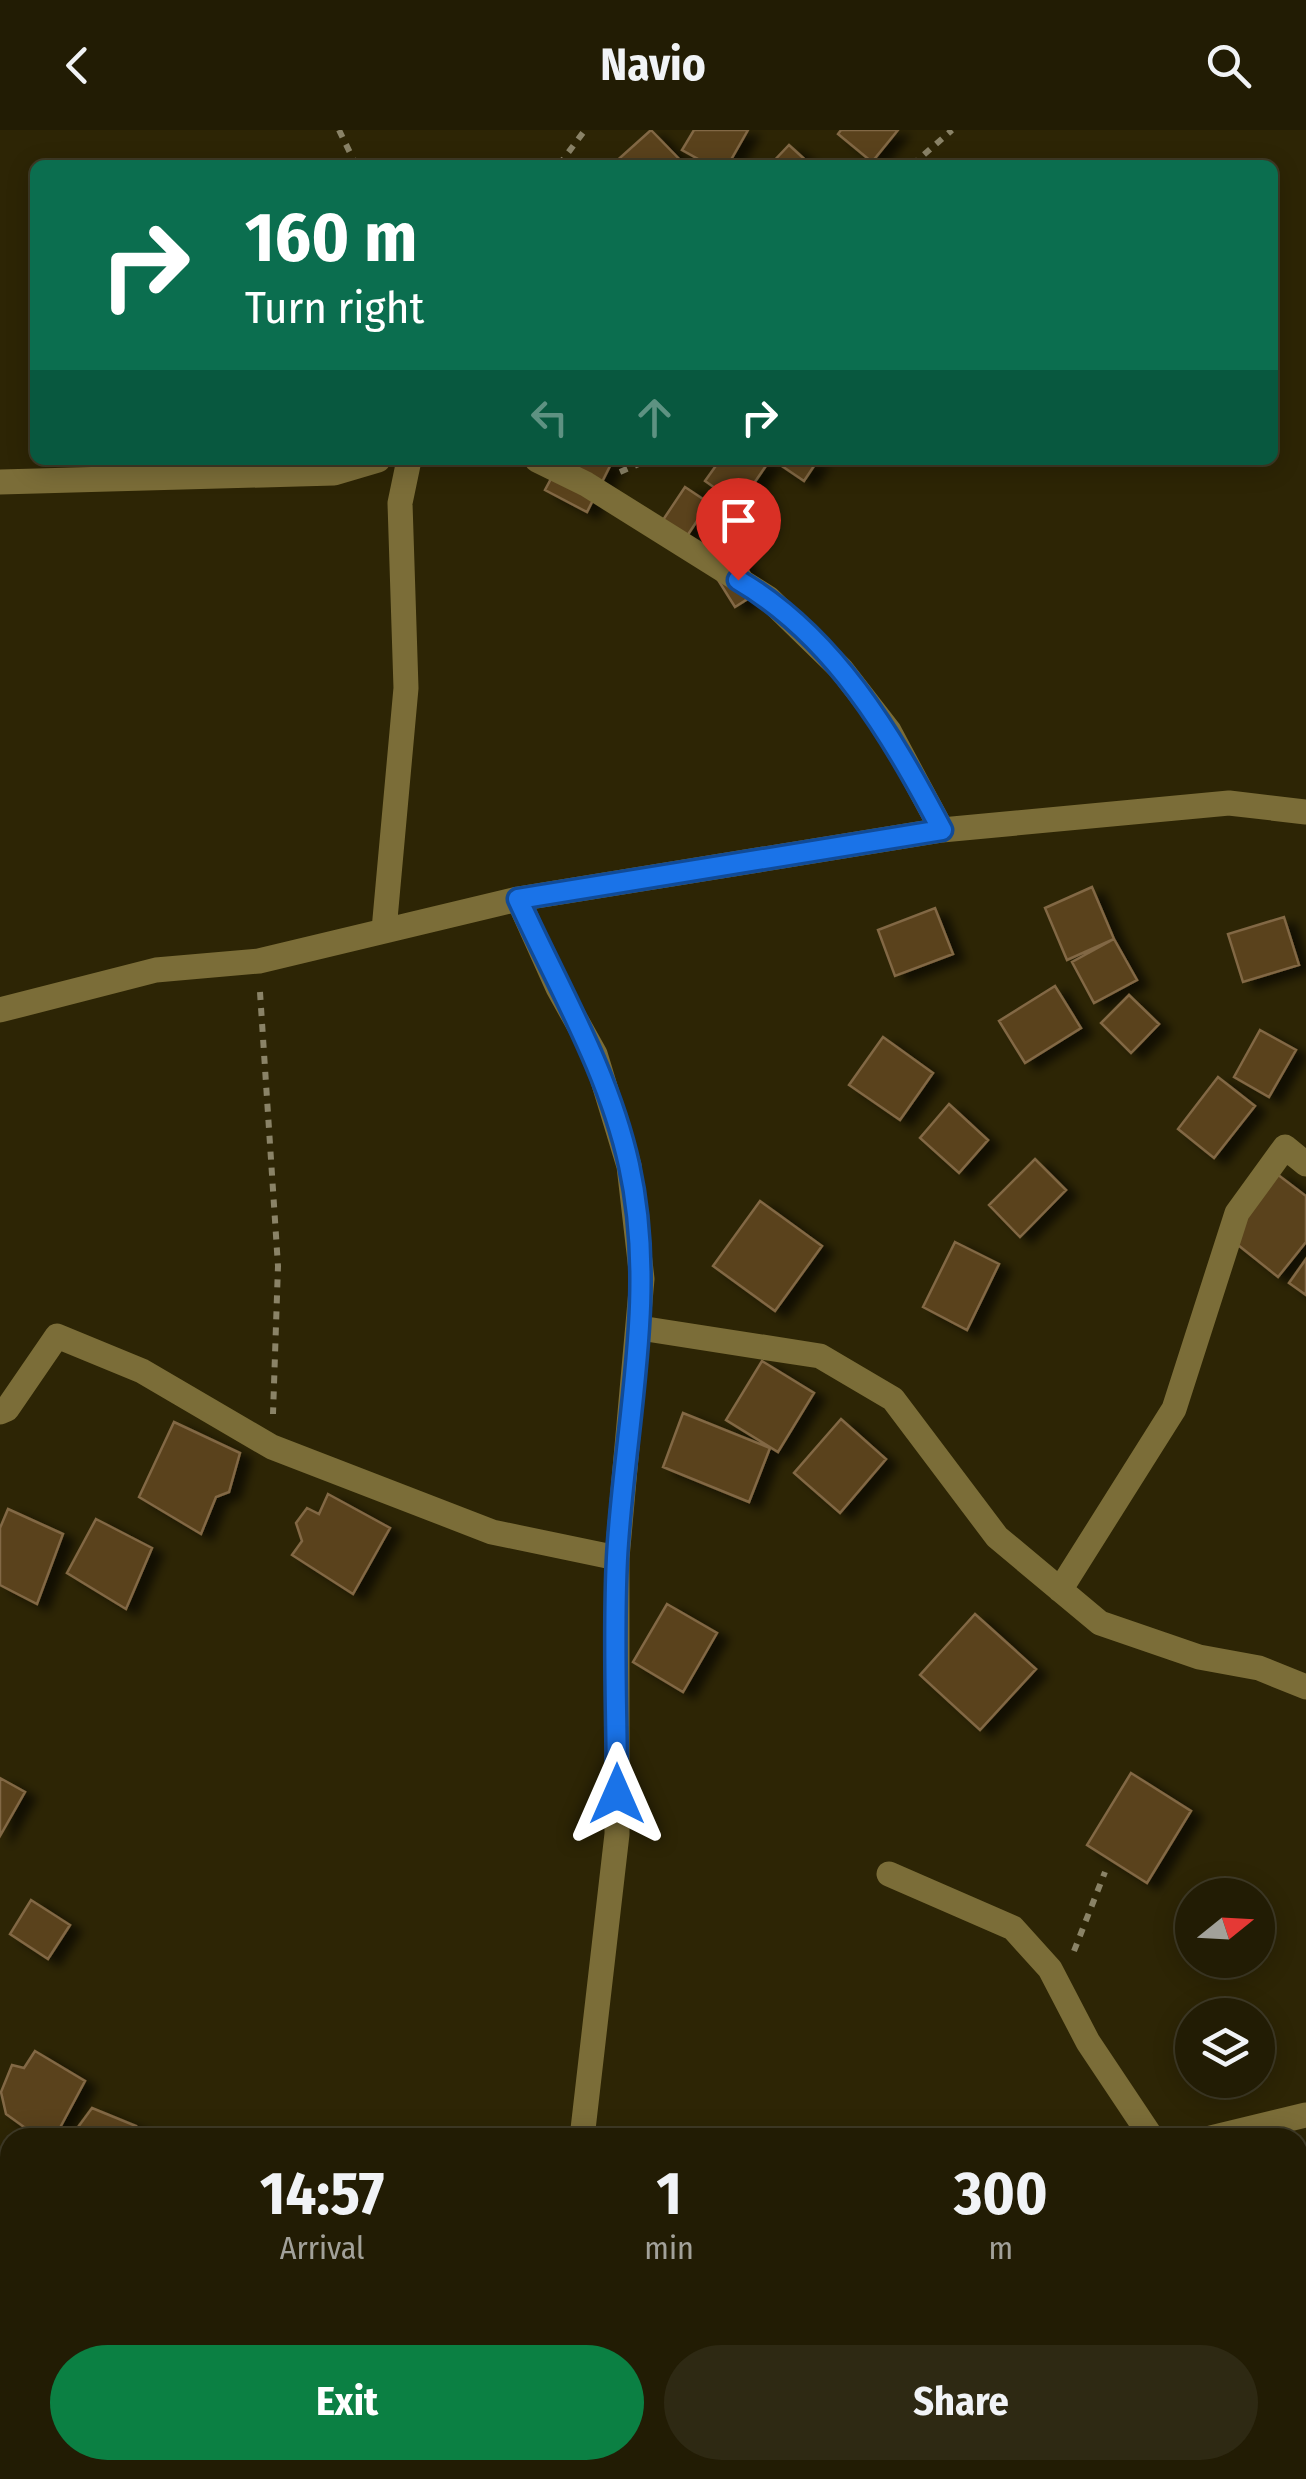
<!DOCTYPE html>
<html lang="en">
<head>
<meta charset="utf-8">
<style>
  body { margin:0; font-family:"Fira Sans Condensed",sans-serif; background:#2e2913; color:#f1f3f6; height:100vh; display:flex; flex-direction:column; font-size:38px; white-space:nowrap }
  * { box-sizing:border-box; margin:0 }
  p { font-size:32px; color:#a2a19a }
  .icon { flex:none; width:55px; height:55px; fill:none; stroke:currentColor; stroke-width:2; stroke-linecap:round; stroke-linejoin:round }
  .map { position:relative; flex:1; overflow:hidden }
  .panel { position:absolute; left:0px; top:1998px; width:1308px; height:352px; display:flex; flex-direction:column; background:#221c04; border-radius:30px 30px 0 0; box-shadow:0 5px 25px #0003,0 0 0 2px #3f3a26 }
  .panel>* { flex:none }
  .hud { position:absolute; left:30px; top:30px; width:1248px; height:305px; border-radius:15px; box-shadow:0 5px 25px #0003,0 0 0 2px #3f3a26; background:#0b6e4f; color:#fff; overflow:hidden }
  .needle { width:65px; rotate:72deg }
  .buttons { position:absolute; left:1175px; top:1748px; display:grid; gap:20px }
  .buttons a { display:grid; place-items:center; width:100px; height:100px; border-radius:50%; background:#221c04; box-shadow:0 5px 25px #0003,0 0 0 2px #3f3a26; font-size:50px }
  .pin { position:absolute; display:grid; place-items:center; width:85px; height:85px; color:#fff; margin:-102px -42px; border-radius:50% 50% 50% 0; rotate:-45deg; box-shadow:0 0 10px #0007 }
  .pin .icon { rotate:45deg }
  .me { position:absolute; width:110px; margin:-55px; rotate:0deg; stroke-linejoin:round; filter:drop-shadow(0 0 8px #0008) }
  .turn { display:flex; align-items:center; gap:35px; height:210px; padding:0 50px; font-size:45px }
  .turn .icon { width:130px; height:130px; stroke-width:2.5 }
  .turn b { display:block; font-size:70px; line-height:85px }
  .lanes { display:flex; align-items:center; height:95px; padding:0 50px; background:#0003; justify-content:center; gap:50px; direction:ltr }
  .lanes .off { opacity:.35 }
  .eta { display:flex; justify-content:space-evenly; align-items:center; height:170px; text-align:center }
  .eta b { font-size:60px; font-weight:700; line-height:70px }
  .button { display:flex; gap:20px; margin-top:auto; padding:20px 50px }
  .button a { flex:1; height:115px; border-radius:60px; background:#0b8043; color:#fff; font-size:40px; font-weight:700; line-height:115px; text-align:center }
  .button a+a { background:#2e2913; color:#f1f3f6 }
  header { display:flex; justify-content:space-between; align-items:center; height:130px; padding:0 50px; background:#221c04; font-size:45px; font-weight:700 }
  .map>svg:first-child { display:block }
  .building { fill:#5a421e; stroke:#826844; stroke-width:2.5; filter:url(#shadow) }
  .lines { fill:none; stroke-linecap:round; stroke-linejoin:round }
  .path { stroke:#8a8367; stroke-width:6; stroke-dasharray:8 8; stroke-linecap:butt }
  .minor { stroke:#7b6d38; stroke-width:25 }
  .route-casing { stroke:#114b97; stroke-width:25 }
  .route { stroke:#1a73e8; stroke-width:18 }
</style>
</head>
<body>
<header><svg class="icon" aria-label="back" viewBox="0 0 24 24"><path d="M15 5l-7 7 7 7"/></svg>Navio<svg class="icon" aria-label="search" viewBox="0 0 24 24"><circle cx="10" cy="10" r="6"/><path d="M15 15l6 6"/></svg></header>
<div class="map">
<svg width="1306" height="2349" viewBox="0 0 1306 2349">
  <defs>
    <filter id="shadow"><feDropShadow dx="11" dy="6" stdDeviation="5" flood-color="#0009"/></filter>
  </defs>
  <rect width="100%" height="100%" fill="#2d2505"/>
  <path class="building" d="M 651,0 L 685,35 L 612,35 Z
    M 694,0 L 748,0 L 728,35 L 709,35 L 682,20 Z
    M 841,0 L 898,0 L 872,32 L 838,4 Z
    M 789,15 L 811,35 L 770,35 Z
    M 561,330 L 613,330 L 587,382 L 545,360 Z
    M 720,330 L 770,330 L 739,375 L 705,351 Z
    M 773,330 L 818,330 L 804,351 Z
    M 685,357 L 709,373 L 683,412 L 659,396 Z
    M 735,418 L 760,461 L 735,477 L 708,434 Z
    M 1092,757 L 1114,809 L 1067,830 L 1045,778 Z
    M 935,778 L 953,824 L 895,846 L 878,800 Z
    M 1284,787 L 1299,835 L 1243,852 L 1228,804 Z
    M 1114,809 L 1137,850 L 1094,873 L 1072,832 Z
    M 1055,856 L 1081,898 L 1025,933 L 999,891 Z
    M 1129,865 L 1159,894 L 1131,923 L 1101,893 Z
    M 1260,900 L 1296,920 L 1269,967 L 1234,947 Z
    M 883,907 L 933,943 L 900,990 L 849,955 Z
    M 1218,947 L 1255,976 L 1214,1028 L 1178,999 Z
    M 949,974 L 988,1010 L 959,1043 L 920,1008 Z
    M 1035,1029 L 1066,1060 L 1020,1107 L 989,1075 Z
    M 1277,1044 L 1306,1066 L 1306,1112 L 1278,1147 L 1228,1107 Z
    M 760,1071 L 822,1116 L 775,1181 L 713,1136 Z
    M 955,1112 L 999,1134 L 967,1200 L 923,1177 Z
    M 1306,1129 L 1306,1165 L 1289,1153 Z
    M 762,1231 L 814,1263 L 778,1322 L 726,1290 Z
    M 683,1283 L 770,1318 L 749,1372 L 663,1337 Z
    M 841,1289 L 886,1329 L 840,1383 L 794,1343 Z
    M 174,1292 L 240,1323 L 229,1362 L 216,1367 L 201,1404 L 139,1367 Z
    M 328,1364 L 390,1398 L 353,1464 L 292,1425 L 302,1411 L 296,1393 L 307,1378 L 319,1384 Z
    M 8,1379 L 63,1404 L 37,1474 L 0,1455 L 0,1398 Z
    M 96,1389 L 152,1418 L 126,1479 L 67,1443 Z
    M 667,1474 L 717,1503 L 683,1562 L 633,1532 Z
    M 975,1484 L 1036,1539 L 980,1600 L 920,1545 Z
    M 1131,1643 L 1191,1681 L 1147,1753 L 1087,1715 Z
    M 0,1648 L 25,1662 L 0,1706 Z
    M 31,1770 L 70,1795 L 48,1829 L 10,1804 Z
    M 35,1921 L 85,1951 L 55,2007 L 42,1999 L 35,2005 L 6,1984 L 1,1962 L 12,1935 L 24,1938 Z
    M 92,1978 L 136,1996 L 132,2008 L 70,2008 Z"/>
  <g class="lines">
    <path class="path" d="M 339,0 L 356,35
      M 559,35 L 585,0
      M 912,35 L 952,0
      M 620,342 L 648,330
      M 260,862 L 278,1136 L 273,1284
      M 1074,1821 L 1105,1742
      M 0,2129 L 10,2136
      M 1298,2220 L 1306,2298
      M 892,2349 L 896,2340
      M 1305,2349 L 1306,2346"/>
    <path class="minor" d="M 537,330 L 586,354 L 768,468 L 841,539 L 889,601 L 942,700
      M 0,352 L 334,343 L 378,330
      M 518,769 L 558,858 L 595,924 L 629,1036 L 642,1149 L 617,1428 L 617,1704 L 582,2008
      M 384,800 L 406,558 L 400,373 L 409,330
      M 0,880 L 156,840 L 259,831 L 518,769 L 942,700 L 1229,673 L 1306,682
      M 640,1198 L 820,1226 L 893,1269 L 997,1407 L 1100,1493 L 1199,1527 L 1259,1538 L 1306,1557
      M 0,1282 L 7,1279 L 57,1206 L 142,1241 L 272,1317 L 492,1402 L 617,1428
      M 1060,1460 L 1174,1279 L 1237,1083 L 1285,1017 L 1306,1034
      M 889,1744 L 1013,1798 L 1050,1839 L 1088,1912 L 1152,2008
      M 1211,2008 L 1306,1985
      M 1298,2040 L 1306,2041
      M 1229,2340 L 1237,2349
      M 267,2349 L 284,2340
      M 485,2349 L 488,2340"/>
  </g>
  <g class="lines">
    <g class="route-casing">
      <path id="route" d="M 617,1664 C 617,1586 613,1507 617,1428 C 624,1297 658,1166 629,1035 C 608,940 558,857 518,769 L 942,700 C 891,604 834,506 738,450"/>
    </g>
    <use href="#route" class="route"/>
  </g>
</svg>
<div class="buttons">
<a><svg class="needle" viewBox="-14 -14 28 28"><path d="M0-13l5 13h-10z" fill="#e53935"/><path d="M0 13l5-13h-10z" fill="#a2a19a"/></svg></a>
<a><svg class="icon" aria-label="layers" viewBox="0 0 24 24"><path d="M12 4l9 5-9 5-9-5zM3 14l9 5 9-5"/></svg></a>
</div>
<div class="pin" style="left:738px;top:450px;background:#d93025"><svg class="icon" aria-label="arrive" viewBox="0 0 24 24"><path d="M6 21V4h12l-3 4 3 4H6"/></svg></div>
<svg class="me" style="left:617px;top:1664px" viewBox="-20 -20 40 40"><path d="M0-17L14 15 0 8-14 15z" fill="#1a73e8" stroke="#fff" stroke-width="4"/></svg>
<div class="hud">
<div class="turn"><svg class="icon" aria-label="right" viewBox="0 0 24 24"><path d="M7 20v-9h11M14 6l5 5-5 5"/></svg><div><b>160 m</b>Turn right</div></div>
<div class="lanes"><svg class="icon off" aria-label="left" viewBox="0 0 24 24"><path d="M17 20v-9H6M10 6l-5 5 5 5"/></svg><svg class="icon off" aria-label="ahead" viewBox="0 0 24 24"><path d="M12 20V5M6 11l6-6 6 6"/></svg><svg class="icon" aria-label="right" viewBox="0 0 24 24"><path d="M7 20v-9h11M14 6l5 5-5 5"/></svg></div>
</div>
<section class="panel">
<div class="eta">
<div><b>14:57</b><p>Arrival</p></div>
<div><b>1</b><p>min</p></div>
<div><b>300</b><p>m</p></div>
</div>
<div class="button"><a>Exit</a><a>Share</a></div>
</section>
</div>
</body>
</html>
